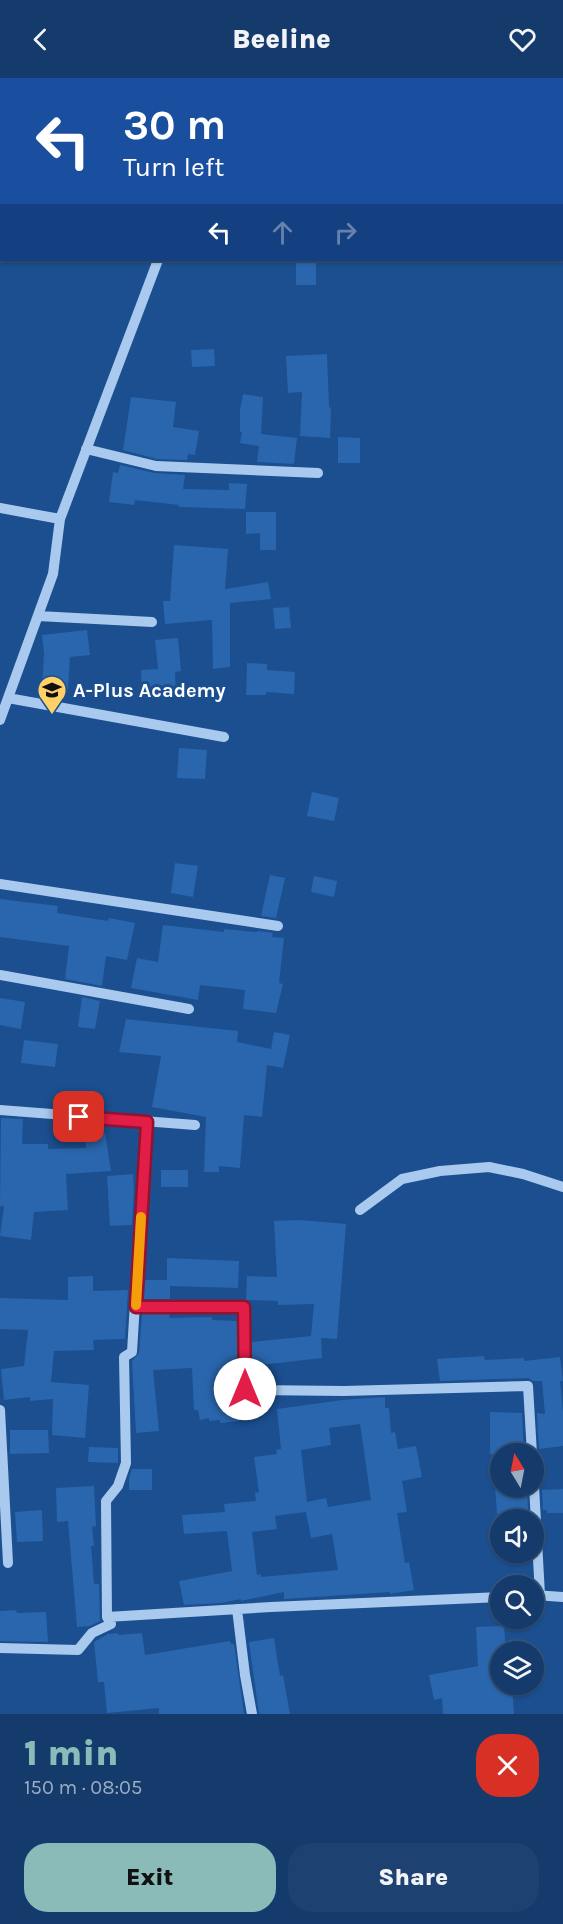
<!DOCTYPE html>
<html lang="en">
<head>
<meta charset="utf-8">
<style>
  body { margin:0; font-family:Karla,sans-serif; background:#1d4271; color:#f1f3f6; height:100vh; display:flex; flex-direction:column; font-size:22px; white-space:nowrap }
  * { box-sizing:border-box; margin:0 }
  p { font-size:20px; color:#9dadc1 }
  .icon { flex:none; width:33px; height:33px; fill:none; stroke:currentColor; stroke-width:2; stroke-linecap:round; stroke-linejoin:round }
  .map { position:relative; height:1636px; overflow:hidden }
  .details { display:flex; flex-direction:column; background:#143b6b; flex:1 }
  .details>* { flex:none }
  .guide { position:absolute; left:0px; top:0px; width:564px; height:183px; box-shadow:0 2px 4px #0004,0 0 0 2px #33557e; background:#1a4fa0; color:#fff; overflow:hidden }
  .needle { width:39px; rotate:350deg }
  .fabs { position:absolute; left:490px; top:1365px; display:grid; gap:12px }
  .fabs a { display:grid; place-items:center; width:54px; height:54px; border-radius:50%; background:#143b6b; box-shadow:0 2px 4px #0004,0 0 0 2px #33557e; font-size:30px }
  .pin { position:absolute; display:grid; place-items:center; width:51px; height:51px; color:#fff; margin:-26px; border-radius:12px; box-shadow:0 3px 9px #0006 }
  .me { position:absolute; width:66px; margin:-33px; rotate:0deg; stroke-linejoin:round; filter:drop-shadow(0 0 4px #0008) }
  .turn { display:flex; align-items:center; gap:21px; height:126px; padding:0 24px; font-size:27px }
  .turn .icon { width:78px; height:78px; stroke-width:2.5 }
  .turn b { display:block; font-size:42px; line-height:51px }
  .lanes { display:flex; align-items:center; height:57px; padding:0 24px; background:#0003; justify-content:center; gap:30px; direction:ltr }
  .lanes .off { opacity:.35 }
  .round { display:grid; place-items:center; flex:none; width:63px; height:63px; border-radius:24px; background:#1d4271 }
  .head { display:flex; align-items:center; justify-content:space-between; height:102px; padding:0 24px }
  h1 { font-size:36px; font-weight:800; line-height:45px; color:#8bbbb9 }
  .action { display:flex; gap:12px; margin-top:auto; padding:12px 24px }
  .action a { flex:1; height:69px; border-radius:24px; background:#8bbbb9; color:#111; font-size:24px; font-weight:800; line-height:69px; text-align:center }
  .action a+a { background:#1d4271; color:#f1f3f6 }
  header { display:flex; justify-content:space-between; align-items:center; height:78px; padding:0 24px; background:#143b6b; font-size:27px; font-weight:800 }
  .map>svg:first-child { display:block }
  .building { fill:#2a66ad; fill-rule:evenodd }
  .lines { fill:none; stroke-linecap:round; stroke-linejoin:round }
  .minor { stroke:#a9c9ee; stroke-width:10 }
  .route-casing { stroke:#92132f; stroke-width:15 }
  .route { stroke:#e11d48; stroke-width:10 }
  .slow { stroke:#f59e0b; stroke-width:10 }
  .labels { text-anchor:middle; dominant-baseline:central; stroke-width:6; stroke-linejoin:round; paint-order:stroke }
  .poi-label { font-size:20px; font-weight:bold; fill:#fff; stroke:#1b4f8f; text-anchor:start }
</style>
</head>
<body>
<header><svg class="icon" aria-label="back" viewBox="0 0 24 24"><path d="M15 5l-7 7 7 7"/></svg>Beeline<svg class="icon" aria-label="heart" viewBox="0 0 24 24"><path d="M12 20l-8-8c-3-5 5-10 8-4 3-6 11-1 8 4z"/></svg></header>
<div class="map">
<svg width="563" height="1636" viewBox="0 0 563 1636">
  <rect width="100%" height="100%" fill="#1b4f8f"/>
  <path class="building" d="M 296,182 L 316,182 L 316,207 L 296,207 Z
    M 214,271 L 215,288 L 192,289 L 191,272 Z
    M 327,276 L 329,329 L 331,330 L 330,360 L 300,358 L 302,314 L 288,315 L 286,278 Z
    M 243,316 L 263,319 L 261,356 L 297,360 L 294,386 L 257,384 L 259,368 L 240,365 L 242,354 L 240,354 L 240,332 Z
    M 131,319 L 176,324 L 173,349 L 199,353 L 195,377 L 188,376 L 187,382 L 157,381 L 123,372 Z
    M 338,359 L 360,360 L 360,385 L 338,385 Z
    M 120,387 L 154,395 L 185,397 L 183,411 L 229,412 L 229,405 L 247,406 L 245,431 L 179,429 L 179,427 L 135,422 L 134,427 L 109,424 L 113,394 L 118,395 Z
    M 246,434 L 276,434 L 276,472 L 260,472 L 260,455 L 246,456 Z
    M 174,467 L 228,471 L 225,511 L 268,504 L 271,521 L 230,525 L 230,589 L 213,591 L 212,542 L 165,546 L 163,523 L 170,523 Z
    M 289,529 L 291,550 L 275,551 L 273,530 Z
    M 87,552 L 90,577 L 70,579 L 68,611 L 42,610 L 44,576 L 42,557 Z
    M 178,560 L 181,593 L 175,594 L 176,618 L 142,620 L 141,592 L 158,591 L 155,562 Z
    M 247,585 L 267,586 L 267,592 L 295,594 L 294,616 L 266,614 L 266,617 L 246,617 Z
    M 179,670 L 207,672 L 205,701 L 177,700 Z
    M 312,714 L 339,720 L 334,743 L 307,738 Z
    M 175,785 L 198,788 L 193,819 L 171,815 Z
    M 270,797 L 285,800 L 276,840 L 261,838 Z
    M 314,798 L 337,803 L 334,819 L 311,814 Z
    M 0,821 L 58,828 L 57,835 L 108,843 L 109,840 L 135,845 L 127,882 L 106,878 L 102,908 L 65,901 L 69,868 L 0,859 Z
    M 163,847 L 224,854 L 224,851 L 257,854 L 258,853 L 273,855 L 272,859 L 284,860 L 279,905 L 283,906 L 276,935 L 243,931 L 245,912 L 200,907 L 198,922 L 131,910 L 137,880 L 158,884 Z
    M 82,919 L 100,923 L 95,951 L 78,949 Z
    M 0,920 L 25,924 L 21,951 L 0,947 Z
    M 126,941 L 238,953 L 237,964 L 271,971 L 274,954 L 290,957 L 283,990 L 267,987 L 262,1039 L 244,1037 L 240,1090 L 219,1088 L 219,1094 L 204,1094 L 206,1039 L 152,1029 L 161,978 L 119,974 Z
    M 24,962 L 58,966 L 55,989 L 21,985 Z
    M 1,1040 L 23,1041 L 22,1066 L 48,1066 L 48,1071 L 86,1070 L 85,1057 L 105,1055 L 111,1093 L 66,1096 L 68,1132 L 34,1134 L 31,1162 L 0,1158 L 4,1128 L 0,1128 Z
    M 161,1092 L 188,1092 L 188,1109 L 161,1109 Z
    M 133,1096 L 134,1112 L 132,1147 L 110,1148 L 107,1098 Z
    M 300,1142 L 346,1146 L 337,1261 L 321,1260 L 322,1280 L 252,1288 L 252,1264 L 311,1258 L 314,1226 L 278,1227 L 278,1223 L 246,1222 L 247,1198 L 277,1199 L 274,1143 Z
    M 167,1180 L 239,1183 L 238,1210 L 170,1208 L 170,1221 L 143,1221 L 144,1202 L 167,1202 Z
    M 93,1198 L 93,1213 L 128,1212 L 125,1261 L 93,1262 L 94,1272 L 54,1273 L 51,1304 L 89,1307 L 85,1360 L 52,1357 L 53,1321 L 30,1323 L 30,1319 L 4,1322 L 1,1291 L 24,1288 L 28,1252 L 0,1251 L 0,1220 L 68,1222 L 68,1199 Z
    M 142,1236 L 170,1236 L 169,1240 L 212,1239 L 212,1242 L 237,1243 L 237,1312 L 241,1318 L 242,1337 L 238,1337 L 239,1343 L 220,1345 L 220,1342 L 209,1343 L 209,1340 L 200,1342 L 198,1332 L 194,1332 L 192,1290 L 153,1292 L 159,1353 L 136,1355 L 132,1283 L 139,1275 Z
    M 484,1278 L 485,1282 L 524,1280 L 524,1283 L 560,1279 L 563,1303 L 560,1303 L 563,1334 L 563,1368 L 539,1371 L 537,1335 L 545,1336 L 542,1303 L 533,1303 L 528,1300 L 440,1303 L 437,1281 Z
    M 385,1319 L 385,1330 L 389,1330 L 391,1355 L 395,1354 L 398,1371 L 416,1368 L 422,1399 L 402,1403 L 407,1434 L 397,1435 L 405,1485 L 409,1484 L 414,1512 L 390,1516 L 390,1514 L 284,1521 L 284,1514 L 241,1523 L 241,1521 L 221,1525 L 184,1527 L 179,1503 L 232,1493 L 227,1453 L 184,1456 L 182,1437 L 225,1434 L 224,1426 L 256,1423 L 255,1415 L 259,1414 L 254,1379 L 277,1376 L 276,1372 L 281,1371 L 277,1331 L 342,1322 ZM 360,1346 L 371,1422 L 328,1429 L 326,1420 L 307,1424 L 301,1372 L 331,1367 L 329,1350 ZM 306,1434 L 311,1460 L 332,1456 L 338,1492 L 261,1499 L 261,1496 L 257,1497 L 252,1454 L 277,1451 L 275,1438 Z
    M 490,1334 L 522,1335 L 524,1376 L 490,1376 Z
    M 10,1352 L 48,1352 L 49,1375 L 10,1376 Z
    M 89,1369 L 118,1370 L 118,1385 L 88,1384 Z
    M 132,1391 L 152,1391 L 152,1412 L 129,1412 L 129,1400 Z
    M 94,1408 L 96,1448 L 92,1449 L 94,1468 L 91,1468 L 94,1506 L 99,1506 L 100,1543 L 90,1548 L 77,1549 L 68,1443 L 57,1444 L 56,1410 Z
    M 495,1408 L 527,1408 L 528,1433 L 497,1436 Z
    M 563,1411 L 563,1435 L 547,1435 L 547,1432 L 543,1432 L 542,1412 Z
    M 42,1432 L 43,1463 L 17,1464 L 15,1434 Z
    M 16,1532 L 17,1535 L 46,1534 L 48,1564 L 0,1563 L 0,1533 Z
    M 504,1548 L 506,1574 L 501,1574 L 501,1606 L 512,1606 L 514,1636 L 443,1636 L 442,1620 L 434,1622 L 429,1597 L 478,1588 L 476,1549 Z
    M 118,1555 L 118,1557 L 142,1555 L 145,1577 L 230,1563 L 231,1566 L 234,1566 L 244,1636 L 159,1636 L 159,1630 L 107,1635 L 104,1604 L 98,1604 L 94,1564 L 108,1556 Z
    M 274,1560 L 280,1598 L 283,1597 L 290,1636 L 259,1636 L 249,1564 Z"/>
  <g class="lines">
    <path class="minor" d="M 234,0 L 244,2
      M 0,52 L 2,52
      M 562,58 L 563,58
      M 86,371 L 156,388 L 318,395
      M 0,430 L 60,441
      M 38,538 L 152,544
      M 8,620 L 224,659
      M 0,642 L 53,496 L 60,441 L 158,182
      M 0,806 L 278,848
      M 0,897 L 189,931
      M 0,1032 L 195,1047
      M 360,1132 L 402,1101 L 440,1093 L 489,1089 L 523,1096 L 563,1109
      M 136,1229 L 244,1229 L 245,1312 L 344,1313 L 528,1308 L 532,1376
      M 0,1332 L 8,1485
      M 534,1408 L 540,1517
      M 534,1517 L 563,1519
      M 237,1531 L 245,1597 L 252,1636
      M 107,1539 L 106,1423 L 118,1408 L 126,1385 L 124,1279 L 132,1274 L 146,1044
      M 0,1570 L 78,1572 L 92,1555 L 111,1546 L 107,1539 L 271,1529 L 501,1519"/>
  </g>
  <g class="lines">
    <g class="route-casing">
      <path id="route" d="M 79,1039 L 147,1044 L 136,1229 L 244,1229 L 245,1311"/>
    </g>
    <use href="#route" class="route"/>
    <path class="slow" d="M 136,1227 L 141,1139"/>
  </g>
  <defs>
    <g id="school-pin" transform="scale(1.5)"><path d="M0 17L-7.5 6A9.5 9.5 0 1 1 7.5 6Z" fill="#ffd166" stroke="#1b4f8f"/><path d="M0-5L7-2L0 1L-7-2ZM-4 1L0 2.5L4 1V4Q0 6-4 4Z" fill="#111"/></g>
  </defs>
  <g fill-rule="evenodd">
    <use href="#school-pin" x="52" y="612"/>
  </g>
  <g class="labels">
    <g class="poi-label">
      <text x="73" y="612">A-Plus Academy</text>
    </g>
  </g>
</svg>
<div class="fabs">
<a><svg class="needle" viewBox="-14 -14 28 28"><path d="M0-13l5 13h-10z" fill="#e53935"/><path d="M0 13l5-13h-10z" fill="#9dadc1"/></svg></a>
<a><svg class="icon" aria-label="sound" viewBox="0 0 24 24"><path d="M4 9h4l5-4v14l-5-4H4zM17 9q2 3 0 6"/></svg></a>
<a><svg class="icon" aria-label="search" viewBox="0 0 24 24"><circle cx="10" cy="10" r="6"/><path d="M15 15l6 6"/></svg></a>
<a><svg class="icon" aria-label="layers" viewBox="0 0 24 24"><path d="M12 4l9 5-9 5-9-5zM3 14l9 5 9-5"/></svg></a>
</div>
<div class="pin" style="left:79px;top:1039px;background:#d93025"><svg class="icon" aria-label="arrive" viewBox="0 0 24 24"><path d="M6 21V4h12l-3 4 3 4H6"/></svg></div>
<svg class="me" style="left:245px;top:1311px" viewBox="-20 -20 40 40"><circle r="19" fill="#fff"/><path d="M0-13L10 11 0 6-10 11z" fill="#e11d48"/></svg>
<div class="guide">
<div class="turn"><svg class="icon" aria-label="left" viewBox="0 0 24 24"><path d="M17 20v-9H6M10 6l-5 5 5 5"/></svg><div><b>30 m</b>Turn left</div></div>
<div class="lanes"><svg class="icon" aria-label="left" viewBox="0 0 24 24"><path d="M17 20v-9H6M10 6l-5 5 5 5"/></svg><svg class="icon off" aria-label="ahead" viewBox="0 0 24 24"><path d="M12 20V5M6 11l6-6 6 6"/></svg><svg class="icon off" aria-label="right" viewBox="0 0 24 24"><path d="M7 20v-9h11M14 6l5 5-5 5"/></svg></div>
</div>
</div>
<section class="details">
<div class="head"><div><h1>1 min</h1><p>150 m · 08:05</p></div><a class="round" style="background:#d93025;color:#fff"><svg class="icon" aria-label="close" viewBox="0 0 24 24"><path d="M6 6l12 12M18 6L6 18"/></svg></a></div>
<div class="action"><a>Exit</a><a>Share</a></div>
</section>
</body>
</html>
